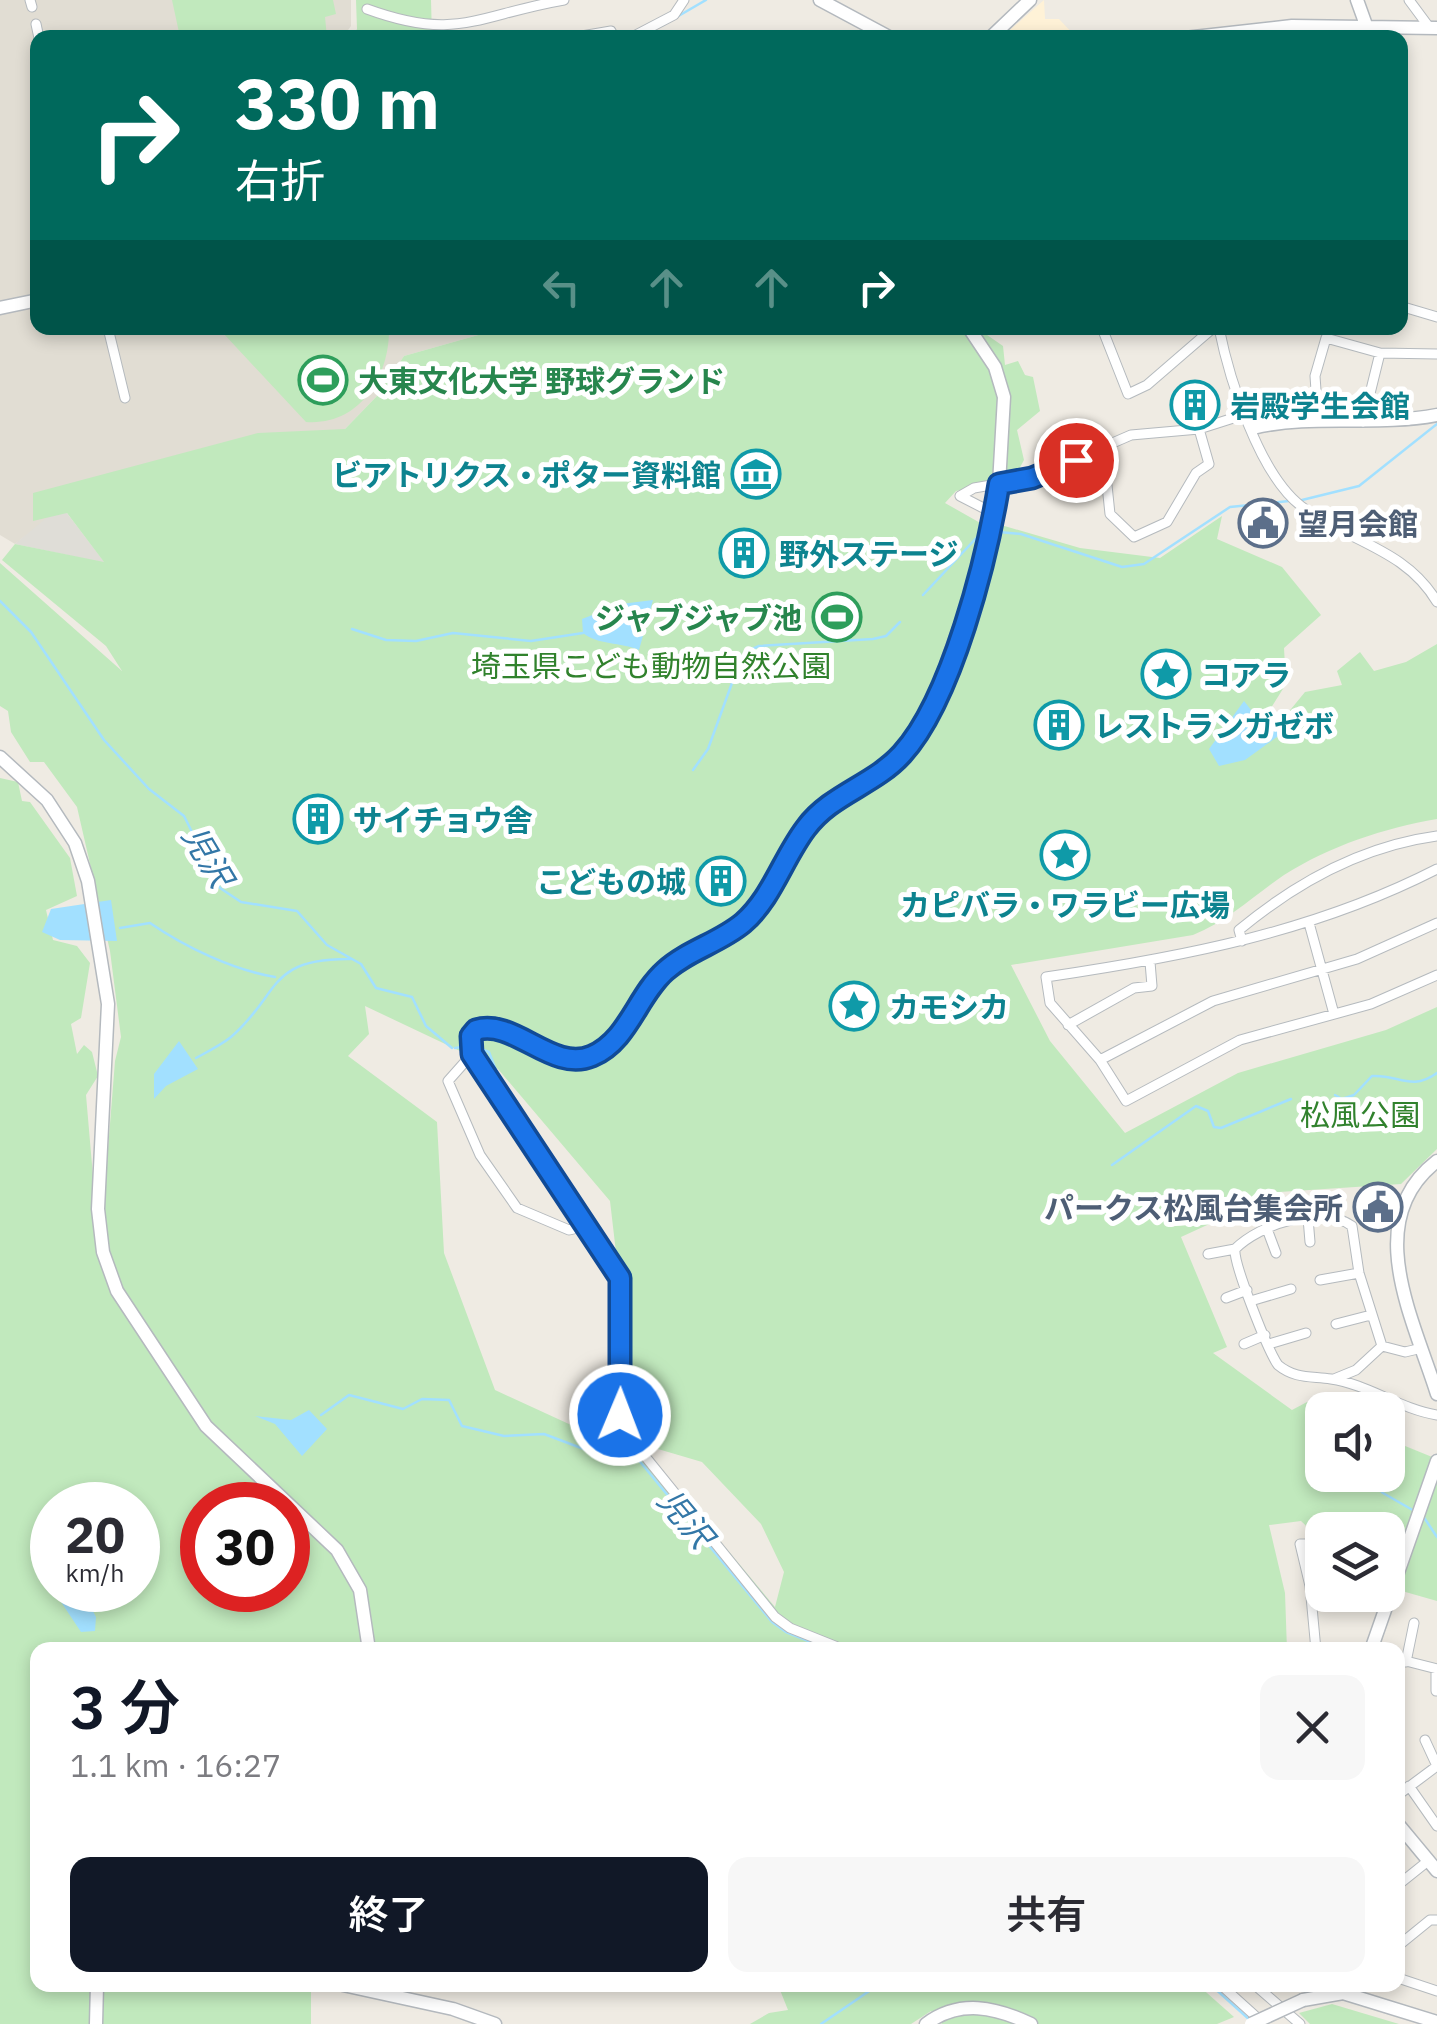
<!DOCTYPE html>
<html lang="ja">
<head>
<meta charset="utf-8">
<style>
  body { margin:0; font-family:"IBM Plex Sans","Noto Sans JP",sans-serif; background:#f7f7f7; color:#2b2b33; height:100vh; display:flex; flex-direction:column; font-size:38px; white-space:nowrap }
  * { box-sizing:border-box; margin:0 }
  p { font-size:32px; color:#7c7c81 }
  .icon { flex:none; width:55px; height:55px; fill:none; stroke:currentColor; stroke-width:2; stroke-linecap:round; stroke-linejoin:round }
  .map { position:relative; flex:1; overflow:hidden }
  .details { position:absolute; left:30px; top:1642px; width:1375px; height:350px; display:flex; flex-direction:column; background:#fff; border-radius:20px; box-shadow:0 5px 15px #0003 }
  .details>* { flex:none }
  .banner { position:absolute; left:30px; top:30px; width:1378px; height:305px; border-radius:20px; box-shadow:0 5px 15px #0003; background:#00695c; color:#fff; overflow:hidden }
  .fabs { position:absolute; left:1305px; top:1392px; display:grid; gap:20px }
  .fabs a { display:grid; place-items:center; width:100px; height:100px; border-radius:20px; background:#fff; box-shadow:0 5px 15px #0003; font-size:50px }
  .speed { position:absolute; left:30px; top:1482px; display:flex; gap:20px; font-size:50px; font-weight:700; text-align:center }
  .speed>* { display:grid; place-content:center; width:130px; height:130px; border-radius:50%; background:#fff; box-shadow:0 5px 15px #0003; line-height:1 }
  .speed small { font-size:25px; font-weight:400 }
  .speed .limit { border:15px solid #d22; background:#fff; color:#111 }
  .pin { position:absolute; display:grid; place-items:center; width:85px; height:85px; color:#fff; margin:-42px; border:5px solid #fff; border-radius:50%; box-shadow:0 2px 10px #0007 }
  .me { position:absolute; width:110px; margin:-55px; rotate:1deg; stroke-linejoin:round; filter:drop-shadow(0 0 8px #0008) }
  .turn { display:flex; align-items:center; gap:35px; height:210px; padding:0 40px; font-size:45px }
  .turn .icon { width:130px; height:130px; stroke-width:2.5 }
  .turn b { display:block; font-size:70px; line-height:85px }
  .lanes { display:flex; align-items:center; height:95px; padding:0 40px; background:#0003; justify-content:center; gap:50px; direction:ltr }
  .lanes .off { opacity:.35 }
  .round { display:grid; place-items:center; flex:none; width:105px; height:105px; border-radius:20px; background:#f7f7f7 }
  .summary { display:flex; align-items:center; justify-content:space-between; height:170px; padding:0 40px }
  h1 { font-size:60px; font-weight:600; line-height:75px; color:#111827 }
  .primary-button { display:flex; gap:20px; margin-top:auto; padding:20px 40px }
  .primary-button a { flex:1; height:115px; border-radius:20px; background:#111827; color:#fff; font-size:40px; font-weight:600; line-height:115px; text-align:center }
  .primary-button a+a { background:#f7f7f7; color:#2b2b33 }
  .map>svg:first-child { display:block }
  .commercial { fill:#fff2d7 }
  .industrial { fill:#dfddd7 }
  .education { fill:#e1ddd3 }
  .green { fill:#c1e9bd; fill-rule:evenodd }
  .water { fill:#a2e0ff }
  .lines { fill:none; stroke-linecap:round; stroke-linejoin:round }
  .stream { stroke:#a2e0ff; stroke-width:2.5 }
  .street-casing { stroke:#b5babe; stroke-width:11 }
  .secondary-casing { stroke:#b4b9be; stroke-width:15 }
  .street { stroke:#fff; stroke-width:9 }
  .secondary { stroke:#fff; stroke-width:12 }
  .secondary-bridge-casing { stroke:#b4b9be; stroke-width:15; stroke-linecap:butt }
  .secondary-bridge { stroke:#fff; stroke-width:12 }
  .route-casing { stroke:#114b97; stroke-width:25 }
  .route { stroke:#1a73e8; stroke-width:18 }
  .labels { text-anchor:middle; dominant-baseline:central; stroke-width:10; stroke-linejoin:round; paint-order:stroke }
  .leisure-label { font-size:30px; font-weight:bold; fill:#27864d; stroke:#fff; text-anchor:start }
  .culture-label { font-size:30px; font-weight:bold; fill:#0d838f; stroke:#fff; text-anchor:start }
  .service-label { font-size:30px; font-weight:bold; fill:#4e5e75; stroke:#fff; text-anchor:start }
  .park-label { font-size:30px; fill:#31822d; stroke:#fff }
  .water-label { font-size:32px; font-style:italic; fill:#3377a7; stroke:#fff }
</style>
</head>
<body>
<div class="map">
<svg width="1437" height="2024" viewBox="0 0 1437 2024">
  <rect width="100%" height="100%" fill="#efebe3"/>
  <path class="commercial" d="M 1044,0 L 1045,19 L 1059,19 L 1076,37 L 1002,37 Z"/>
  <path class="industrial" d="M 60,504 L 105,563 L 15,544 Z"/>
  <path class="education" d="M 0,0 L 351,0 L 351,26 L 343,37 L 38,38 L 38,328 L 503,328 L 404,356 L 377,396 L 343,431 L 56,510 L 15,544 L 0,535 Z"/>
  <path class="green" d="M 172,0 L 333,0 L 336,14 L 325,17 L 327,37 L 180,37 Z
    M 356,0 L 431,0 L 432,37 L 352,38 L 357,29 Z
    M 225,328 L 389,328 C 390,376 360,426 306,422 L 223,333 Z
    M 503,328 L 977,328 L 1003,346 L 1005,365 L 1018,361 L 1025,375 L 1033,377 L 1040,411 L 1017,430 L 1024,460 L 1014,478 L 956,491 L 945,503 L 998,533 L 1001,525 L 1080,548 L 1160,558 L 1222,516 L 1217,539 L 1282,567 L 1321,615 L 1284,648 L 1286,684 L 1269,711 L 1282,720 L 1305,692 L 1342,685 L 1337,671 L 1360,652 L 1374,671 L 1406,662 L 1437,644 L 1437,819 C 1384,828 1330,846 1284,875 C 1253,896 1228,921 1193,935 L 1011,965 L 1050,1041 L 1125,1133 L 1238,1073 L 1386,1030 L 1437,1007 L 1437,1149 L 1401,1184 L 1279,1192 L 1181,1237 L 1227,1347 L 1213,1353 L 1292,1410 L 1307,1402 L 1324,1410 L 1322,1475 L 1388,1475 L 1388,1439 L 1437,1459 L 1437,1601 L 1388,1587 L 1388,1530 L 1322,1530 L 1322,1541 L 1301,1521 L 1269,1525 L 1285,1593 L 1287,1650 L 38,1650 L 38,1985 L 311,1985 L 311,2024 L 0,2024 L 0,778 L 18,782 L 22,801 L 30,802 L 70,858 L 77,896 L 46,910 L 53,940 L 77,946 L 90,963 L 81,1018 L 71,1024 L 77,1054 L 84,1045 L 92,1052 L 98,1076 L 86,1095 L 94,1188 L 105,1187 L 115,1061 L 121,1037 L 110,951 L 77,807 L 44,762 L 30,762 L 11,732 L 8,711 L 0,706 L 0,563 L 122,671 L 106,646 L 2,560 L 15,544 L 104,562 L 67,513 L 33,521 L 33,493 L 258,433 L 345,429 L 377,396 L 404,356 ZM 365,1006 L 498,1069 L 610,1201 L 634,1406 L 658,1449 L 702,1462 L 761,1524 L 784,1572 L 775,1607 L 621,1422 L 582,1430 L 495,1390 L 444,1253 L 437,1122 L 348,1056 L 369,1034 ZM 52,1505 L 138,1505 L 138,1590 L 52,1590 ZM 202,1505 L 288,1505 L 288,1590 L 202,1590 Z
    M 778,1985 L 1198,1985 L 1234,2017 L 1217,2024 L 942,2024 L 931,2011 L 911,2024 L 750,2024 L 769,2013 L 788,2010 Z
    M 1332,2004 L 1399,2024 L 1310,2024 L 1299,2013 Z"/>
  <path class="water" d="M 653,600 L 639,650 C 621,642 597,645 583,633 L 582,619 L 621,604 Z
    M 1244,701 L 1262,724 L 1280,728 L 1281,734 L 1245,760 L 1219,766 L 1209,749 Z
    M 111,900 L 117,941 L 60,940 L 42,932 L 51,909 Z
    M 179,1041 L 198,1069 L 166,1086 L 154,1099 L 154,1074 Z
    M 309,1410 L 327,1429 L 302,1456 L 275,1424 L 255,1416 L 291,1420 Z
    M 53,1590 L 82,1590 L 96,1617 L 95,1631 L 81,1632 Z"/>
  <g class="lines">
    <path class="stream" d="M 663,25 L 706,0
      M 1302,500 L 1359,486 L 1437,424
      M 999,532 L 1021,534 L 1122,567 L 1144,564 L 1230,507 L 1289,501
      M 923,595 L 980,534
      M 0,601 L 31,632 L 104,740 L 149,789 L 184,816 L 220,888 L 241,902 L 297,911 L 327,945 L 361,964 L 376,988 L 412,997 L 426,1026 L 452,1048
      M 352,629 L 386,640 L 416,641 L 453,633 L 531,641 L 583,633
      M 740,664 L 748,651 L 759,646 L 873,639 L 886,636 L 900,622
      M 693,770 L 708,749 L 732,683
      M 120,928 L 150,923 C 185,947 233,970 275,977
      M 476,1047 L 489,1052 L 501,1083 L 602,1232 L 626,1274 L 626,1415
      M 455,1048 L 468,1046
      M 196,1058 C 207,1052 221,1045 231,1037 C 281,994 266,958 351,959
      M 1335,1095 L 1342,1099 L 1354,1095 L 1372,1076 C 1398,1074 1411,1092 1437,1073
      M 1112,1165 L 1196,1106 L 1208,1111 L 1214,1127 L 1221,1128 L 1291,1099
      M 321,1415 L 349,1395 L 403,1409 L 422,1399 L 449,1400 L 462,1426 L 504,1436 L 544,1434 L 597,1454 L 632,1446
      M 627,1428 L 637,1458 L 772,1622 L 786,1632 L 831,1650
      M 1365,1475 L 1383,1493 L 1416,1512
      M 1423,1516 L 1437,1537
      M 1211,1985 L 1251,2021
      M 821,2024 L 878,1985"/>
    <g class="street-casing">
      <path id="street" d="M 30,0 L 32,7
        M 1409,0 L 1429,27
        M 367,9 C 457,42 477,15 564,0
        M 36,24 L 39,38
        M 570,38 L 611,31 L 614,38
        M 630,38 L 674,15 L 684,0
        M 1400,306 L 1437,317
        M 108,328 L 125,398
        M 1102,328 L 1128,394 L 1147,385 L 1213,328
        M 1219,328 C 1229,378 1259,474 1301,506 C 1348,542 1405,548 1437,602
        M 1318,419 L 1315,376 L 1326,338 L 1380,353 L 1437,354
        M 1363,422 L 1380,353
        M 1103,447 L 1110,514 L 1134,537 L 1167,522 L 1196,473 L 1209,464 L 1199,429
        M 993,513 L 960,496 L 974,488 L 1032,478 L 1131,435 L 1199,429 L 1246,414
        M 1437,869 C 1314,932 1182,957 1046,977 L 1050,1003 L 1100,1060 L 1126,1101 L 1240,1040 L 1371,1004 L 1437,975
        M 1309,923 L 1334,1014
        M 1242,941 L 1239,930 C 1297,882 1362,846 1437,836
        M 1068,1025 L 1134,988 L 1152,986 L 1150,962
        M 471,1041 L 472,1054 L 621,1278 L 621,1415 L 633,1426 L 640,1450 L 775,1617 L 790,1628 L 845,1650
        M 472,1054 L 448,1081 L 480,1155 L 517,1208 L 569,1230 L 578,1228 L 584,1217
        M 1100,1060 L 1213,1001 L 1357,959 L 1437,923
        M 1308,1218 L 1310,1242
        M 1267,1229 L 1276,1253
        M 1208,1254 L 1235,1249
        M 1320,1280 L 1359,1273
        M 1226,1298 L 1247,1290
        M 1254,1300 L 1291,1289
        M 1336,1324 L 1371,1315
        M 1244,1344 L 1265,1335
        M 1269,1344 L 1306,1333
        M 1382,1346 L 1405,1352 L 1422,1348
        M 1334,1379 L 1356,1370 L 1382,1346 L 1359,1273 L 1352,1226 C 1321,1204 1260,1224 1235,1249 C 1233,1263 1268,1351 1278,1365 C 1295,1379 1311,1376 1331,1379 C 1367,1384 1400,1409 1437,1415
        M 1351,1595 L 1386,1608
        M 1316,1650 L 1310,1586 L 1300,1544 L 1316,1544 L 1322,1556
        M 1398,1659 L 1437,1669
        M 1406,1662 L 1414,1623
        M 1436,1691 L 1436,1669
        M 1425,1740 L 1437,1766
        M 1409,1786 L 1437,1826
        M 1398,1795 L 1437,1766
        M 1398,1885 L 1428,1861
        M 1398,1946 L 1430,1920 L 1437,1920
        M 1398,1978 L 1437,1991
        M 1221,1985 L 1262,2022
        M 1255,1985 L 1300,2024"/>
    </g>
    <g class="secondary-casing">
      <path id="secondary" d="M 820,0 L 891,38
        M 1357,0 L 1366,25
        M 990,38 L 1030,0
        M 1185,38 L 1292,26 L 1437,28
        M 0,308 L 38,300
        M 1253,428 C 1314,413 1375,427 1437,415
        M 0,757 L 47,800 L 75,843 L 88,881 L 108,1004 L 98,1209 L 103,1252 L 117,1291 L 206,1426 L 337,1550 L 360,1590 L 369,1650
        M 471,1041 L 473,1033 L 485,1027 L 561,1056 L 583,1059 L 606,1049 L 662,973 L 685,954 L 742,924 L 806,828 L 827,805 L 899,757 L 924,727 L 975,583 L 999,484 L 1004,397 L 995,367 L 969,328
        M 1437,1161 C 1360,1220 1414,1320 1437,1394
        M 1371,1650 L 1437,1461
        M 1398,1824 L 1437,1871
        M 343,1985 L 453,2009 L 495,2024
        M 1303,2000 L 1343,1993 L 1437,2022
        M 96,2024 L 97,1985
        M 926,2024 C 960,1999 995,2007 1031,2024"/>
    </g>
    <use href="#street" class="street"/>
    <use href="#secondary" class="secondary"/>
    <g class="secondary-bridge-casing">
      <path id="secondary-bridge" d="M 1251,2024 L 1303,2000"/>
    </g>
    <use href="#secondary-bridge" class="secondary-bridge"/>
  </g>
  <g class="lines">
    <g class="route-casing">
      <path id="route" d="M 620,1415 L 620,1278 L 472,1054 L 471,1036 L 476,1030 C 514,1018 552,1073 592,1056 C 628,1041 637,996 665,971 C 688,950 719,943 743,923 C 772,898 783,858 806,828 C 831,794 874,785 902,754 C 952,699 987,558 999,484 L 1032,478 L 1076,460"/>
    </g>
    <use href="#route" class="route"/>
  </g>
  <defs>
    <g id="stadium-ring" transform="scale(2.5)"><circle r="9.5" fill="#fff" stroke="#2e9e5b" stroke-width="1.5"/><path d="M0-5a6.5 5 0 1 0 0 10a6.5 5 0 1 0 0-10ZM-3.5-1.8h7v3.6h-7Z" fill="#2e9e5b"/></g>
    <g id="building-ring" transform="scale(2.5)"><circle r="9.5" fill="#fff" stroke="#0f9aa8" stroke-width="1.5"/><path d="M-4-6H4V6H1V3H-1V6H-4ZM-2.5-4.3h1.7v1.8h-1.7ZM.8-4.3h1.7v1.8H.8ZM-2.5-1h1.7V.8h-1.7ZM.8-1h1.7V.8H.8Z" fill="#0f9aa8"/></g>
    <g id="museum-ring" transform="scale(2.5)"><circle r="9.5" fill="#fff" stroke="#0f9aa8" stroke-width="1.5"/><path d="M0-6L6-3V-2H-6V-3ZM-5-1h2V3h-2ZM-1-1h2V3h-2ZM3-1h2V3H3ZM-6 4H6V6H-6Z" fill="#0f9aa8"/></g>
    <g id="civic-ring" transform="scale(2.5)"><circle r="9.5" fill="#fff" stroke="#5c6f8a" stroke-width="1.5"/><path d="M-.6-6.5H3V-4.5H.6V-3L4-1V1h2V6H-6V1h2V-1L-.6-3ZM-1.2 2.5V6h2.4V2.5Z" fill="#5c6f8a"/></g>
    <g id="sight-ring" transform="scale(2.5)"><circle r="9.5" fill="#fff" stroke="#0f9aa8" stroke-width="1.5"/><path d="M0-6L1.8-2.2L6-1.7L2.9 1.2L3.7 5.4L0 3.3L-3.7 5.4L-2.9 1.2L-6-1.7L-1.8-2.2Z" fill="#0f9aa8"/></g>
  </defs>
  <g fill-rule="evenodd">
    <use href="#stadium-ring" x="323" y="380"/>
    <use href="#building-ring" x="1195" y="405"/>
    <use href="#museum-ring" x="756" y="474"/>
    <use href="#civic-ring" x="1263" y="523"/>
    <use href="#building-ring" x="744" y="553"/>
    <use href="#stadium-ring" x="837" y="617"/>
    <use href="#sight-ring" x="1166" y="674"/>
    <use href="#building-ring" x="1059" y="725"/>
    <use href="#building-ring" x="318" y="819"/>
    <use href="#sight-ring" x="1065" y="855"/>
    <use href="#building-ring" x="721" y="881"/>
    <use href="#sight-ring" x="854" y="1006"/>
    <use href="#civic-ring" x="1378" y="1207"/>
  </g>
  <g class="labels">
    <g class="leisure-label">
      <text x="358" y="380">大東文化大学 野球グランド</text>
      <text x="802" y="617" text-anchor="end">ジャブジャブ池</text>
    </g>
    <g class="culture-label">
      <text x="1230" y="405">岩殿学生会館</text>
      <text x="721" y="474" text-anchor="end">ビアトリクス・ポター資料館</text>
      <text x="779" y="553">野外ステージ</text>
      <text x="1201" y="674">コアラ</text>
      <text x="1094" y="725">レストランガゼボ</text>
      <text x="353" y="819">サイチョウ舎</text>
      <text x="686" y="881" text-anchor="end">こどもの城</text>
      <text x="1065" y="904" text-anchor="middle">カピバラ・ワラビー広場</text>
      <text x="889" y="1006">カモシカ</text>
    </g>
    <g class="service-label">
      <text x="1298" y="523">望月会館</text>
      <text x="1343" y="1207" text-anchor="end">パークス松風台集会所</text>
    </g>
    <g class="park-label">
      <text x="651" y="665">埼玉県こども動物自然公園</text>
      <text x="1360" y="1114">松風公園</text>
    </g>
    <g class="water-label">
      <text transform="translate(208 856) rotate(59)">児沢</text>
      <text transform="translate(686 1518) rotate(50)">児沢</text>
    </g>
  </g>
</svg>
<div class="fabs">
<a><svg class="icon" aria-label="sound" viewBox="0 0 24 24"><path d="M4 9h4l5-4v14l-5-4H4zM17 9q2 3 0 6"/></svg></a>
<a><svg class="icon" aria-label="layers" viewBox="0 0 24 24"><path d="M12 4l9 5-9 5-9-5zM3 14l9 5 9-5"/></svg></a>
</div>
<div class="speed"><div>20<small>km/h</small></div><div class="limit">30</div></div>
<div class="pin" style="left:1076px;top:460px;background:#d93025"><svg class="icon" aria-label="arrive" viewBox="0 0 24 24"><path d="M6 21V4h12l-3 4 3 4H6"/></svg></div>
<svg class="me" style="left:620px;top:1415px" viewBox="-20 -20 40 40"><circle r="17" fill="#1a73e8" stroke="#fff" stroke-width="3"/><path d="M0-11L8 9 0 5-8 9z" fill="#fff"/></svg>
<div class="banner">
<div class="turn"><svg class="icon" aria-label="right" viewBox="0 0 24 24"><path d="M7 20v-9h11M14 6l5 5-5 5"/></svg><div><b>330 m</b>右折</div></div>
<div class="lanes"><svg class="icon off" aria-label="left" viewBox="0 0 24 24"><path d="M17 20v-9H6M10 6l-5 5 5 5"/></svg><svg class="icon off" aria-label="ahead" viewBox="0 0 24 24"><path d="M12 20V5M6 11l6-6 6 6"/></svg><svg class="icon off" aria-label="ahead" viewBox="0 0 24 24"><path d="M12 20V5M6 11l6-6 6 6"/></svg><svg class="icon" aria-label="right" viewBox="0 0 24 24"><path d="M7 20v-9h11M14 6l5 5-5 5"/></svg></div>
</div>
<section class="details">
<div class="summary"><div><h1>3 分</h1><p>1.1 km · 16:27</p></div><a class="round"><svg class="icon" aria-label="close" viewBox="0 0 24 24"><path d="M6 6l12 12M18 6L6 18"/></svg></a></div>
<div class="primary-button"><a>終了</a><a>共有</a></div>
</section>
</div>
</body>
</html>
